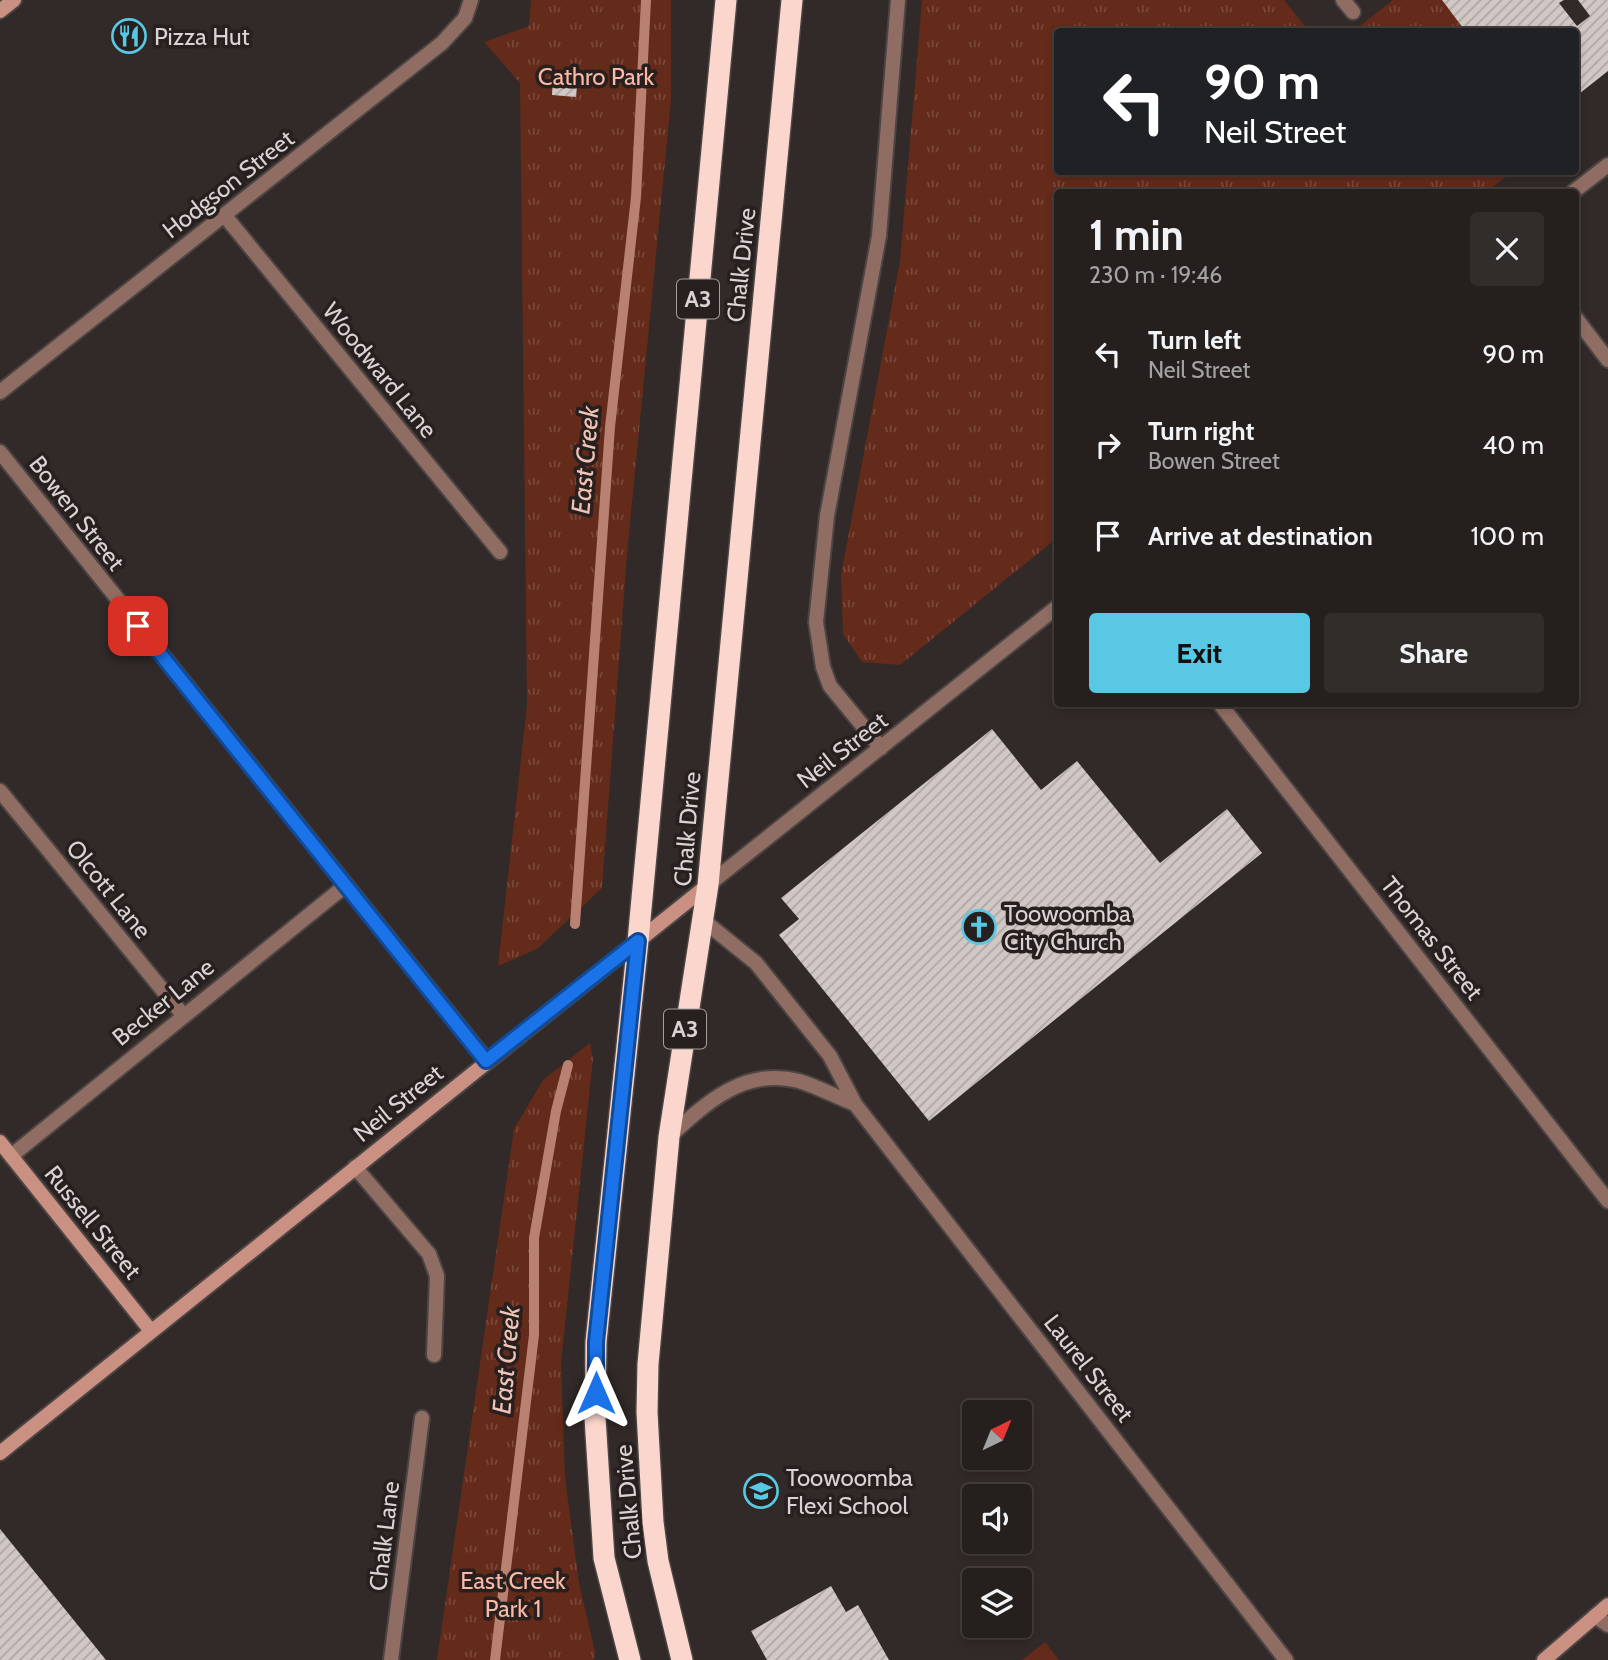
<!DOCTYPE html>
<html lang="en">
<head>
<meta charset="utf-8">
<style>
  body { margin:0; font-family:Cabin,sans-serif; background:#312d2b; color:#f1f3f6; height:100vh; display:flex; flex-direction:column; font-size:26px; white-space:nowrap }
  * { box-sizing:border-box; margin:0 }
  p { font-size:23px; color:#a3a3a4 }
  .icon { flex:none; width:38px; height:38px; fill:none; stroke:currentColor; stroke-width:2; stroke-linecap:round; stroke-linejoin:round }
  .map { position:relative; flex:1; overflow:hidden }
  .side { position:absolute; left:1054px; top:189px; width:525px; height:518px; display:flex; flex-direction:column; background:#25201e; border-radius:7px; box-shadow:0 4px 10px #0003,0 0 0 2px #423e3c }
  .side>* { flex:none }
  .banner { position:absolute; left:1054px; top:28px; width:525px; height:147px; border-radius:7px; box-shadow:0 4px 10px #0003,0 0 0 2px #423e3c; background:#202124; color:#fff; overflow:hidden }
  .needle { width:46px; rotate:43deg }
  .tools { position:absolute; left:962px; top:1400px; display:grid; gap:14px }
  .tools a { display:grid; place-items:center; width:70px; height:70px; border-radius:7px; background:#25201e; box-shadow:0 4px 10px #0003,0 0 0 2px #423e3c; font-size:35px }
  .pin { position:absolute; display:grid; place-items:center; width:60px; height:60px; color:#fff; margin:-30px; border-radius:14px; box-shadow:0 4px 10px #0006 }
  .me { position:absolute; width:77px; margin:-38px; rotate:0deg; stroke-linejoin:round; filter:drop-shadow(0 0 5px #0008) }
  .turn { display:flex; align-items:center; gap:24px; height:147px; padding:0 35px; font-size:32px }
  .turn .icon { width:91px; height:91px; stroke-width:2.5 }
  .turn b { display:block; font-size:49px; line-height:60px }
  .round { display:grid; place-items:center; flex:none; width:74px; height:74px; border-radius:7px; background:#312d2b }
  .overview { display:flex; align-items:center; justify-content:space-between; height:119px; padding:0 35px }
  h1 { font-size:42px; font-weight:700; line-height:52px }
  .action { display:flex; gap:14px; margin-top:auto; padding:14px 35px }
  .action a { flex:1; height:80px; border-radius:7px; background:#58c8e4; color:#111; font-size:28px; font-weight:700; line-height:80px; text-align:center }
  .action a+a { background:#312d2b; color:#f1f3f6 }
  ul { padding:0; list-style:none }
  li { display:flex; align-items:center; gap:21px; height:91px; padding:0 35px }
  li div { flex:1 }
  li b { display:block; font-size:26px }
  li em { font-style:normal }
  .map>svg:first-child { display:block }
  .grass { fill:url(#grass-tufts) }
  .pitch { fill:#642a1a }
  .lines { fill:none; stroke-linecap:round; stroke-linejoin:round }
  .stream { stroke:#b98172; stroke-width:10 }
  .building { fill:url(#building-hatch) }
  .lane-casing { stroke:#4c4543; stroke-width:18 }
  .street-casing { stroke:#4c4543; stroke-width:18 }
  .secondary-casing { stroke:#4c4543; stroke-width:18 }
  .highway-casing { stroke:#4c4543; stroke-width:24 }
  .lane { stroke:#906d63; stroke-width:14 }
  .street { stroke:#906d63; stroke-width:14 }
  .secondary { stroke:#ca9182; stroke-width:14 }
  .highway { stroke:#fad6cc; stroke-width:21 }
  .route-casing { stroke:#114b97; stroke-width:18 }
  .route { stroke:#1a73e8; stroke-width:12 }
  .labels { text-anchor:middle; dominant-baseline:central; stroke-width:7; stroke-linejoin:round; paint-order:stroke }
  .shield { fill:#27201e; stroke:#a49e9d; stroke-width:2 }
  .shield-label { font-size:23px; font-weight:bold; fill:#d9d4d3 }
  .poi-label { font-size:24px; fill:#d9d4d3; stroke:#27201e; text-anchor:start }
  .park-label { font-size:24px; fill:#fab8a5; stroke:#27201e }
  .street-label { font-size:24px; fill:#d9d4d3; stroke:#27201e }
  .water-label { font-size:26px; font-style:italic; fill:#f1c4b7; stroke:#27201e }
</style>
</head>
<body>
<div class="map">
<svg width="1608" height="1660" viewBox="0 0 1608 1660">
  <defs>
    <pattern id="grass-tufts" width="24" height="20" patternUnits="userSpaceOnUse" patternTransform="scale(1.75)"><rect width="24" height="20" fill="#642a1a"/><path d="M3 7l-1-3M5 7V3M7 7l1-3M15 17l-1-3M17 17v-4M19 17l1-3" fill="none" stroke="#7a483a"/></pattern>
    <pattern id="building-hatch" width="6" height="6" patternUnits="userSpaceOnUse" patternTransform="scale(1.75)"><rect width="6" height="6" fill="#d1c8c5"/><path d="M-1 1l2-2M0 6l6-6M5 7l2-2" fill="none" stroke="#ada6a4"/></pattern>
  </defs>
  <rect width="100%" height="100%" fill="#312a28"/>
  <path class="grass" d="M 531,0 L 671,0 L 671,100 L 627,554 L 602,888 L 537,949 L 498,966 L 527,705 L 520,83 L 484,42 L 529,26 Z
    M 922,0 L 1284,0 L 1309,31 L 1057,32 L 1057,172 L 1512,172 L 1486,192 L 1057,192 L 1057,538 L 900,665 L 862,662 L 843,634 L 841,575 L 900,261 Z
    M 1393,0 L 1442,0 L 1466,31 L 1352,32 Z
    M 590,1043 L 593,1058 L 561,1363 L 565,1478 L 579,1583 L 595,1652 L 594,1660 L 437,1660 L 514,1129 L 543,1080 Z"/>
  <path class="pitch" d="M 1045,1642 L 1059,1660 L 1022,1660 Z"/>
  <g class="lines">
    <path class="stream" d="M 575,924 L 610,427 L 636,197 L 646,0
      M 495,1660 L 534,1335 L 534,1238 L 556,1111 L 568,1065"/>
  </g>
  <path class="building" d="M 1442,0 L 1564,0 L 1559,3 L 1577,26 L 1590,16 L 1578,0 L 1608,0 L 1608,71 L 1575,97 L 1575,32 L 1466,32 Z
    M 553,74 L 578,75 L 576,97 L 552,95 Z
    M 992,729 L 1041,790 L 1077,761 L 1160,863 L 1227,809 L 1262,853 L 929,1121 L 779,935 L 799,919 L 781,898 Z
    M 0,1529 L 106,1660 L 0,1660 Z
    M 831,1586 L 846,1612 L 858,1605 L 889,1660 L 767,1660 L 751,1631 Z"/>
  <g class="lines">
    <g class="lane-casing">
      <path id="lane" d="M 0,791 L 183,1015
        M 11,1156 L 345,886"/>
    </g>
    <g class="street-casing">
      <path id="street" d="M 1343,0 L 1353,12
        M 1573,192 L 1608,165
        M 225,216 L 500,552
        M 1575,317 L 1608,360
        M 0,392 L 442,43 L 465,18 L 471,0
        M 0,452 L 487,1061
        M 1220,704 L 1608,1201
        M 881,748 L 830,686 L 823,667 L 816,622 L 827,516 L 879,236 L 898,0
        M 708,885 L 1057,607
        M 704,921 L 756,963 L 830,1056 L 855,1104 L 1286,1660
        M 669,1137 C 706,1103 744,1067 799,1081 C 818,1087 837,1097 855,1104
        M 355,1167 L 429,1254 L 437,1276 L 434,1355
        M 1595,1616 L 1608,1625
        M 391,1660 L 422,1418"/>
    </g>
    <g class="secondary-casing">
      <path id="secondary" d="M 0,11 L 14,0
        M 0,1142 L 151,1331
        M 0,1453 L 708,885
        M 1544,1660 L 1608,1605"/>
    </g>
    <g class="highway-casing">
      <path id="highway" d="M 630,1660 L 604,1558 L 595,1418 L 596,1342 L 638,941 L 726,0
        M 682,1660 L 658,1561 L 653,1522 L 647,1412 L 648,1364 L 669,1137 L 708,885 L 792,0"/>
    </g>
    <use href="#lane" class="lane"/>
    <use href="#street" class="street"/>
    <use href="#secondary" class="secondary"/>
    <use href="#highway" class="highway"/>
  </g>
  <g class="lines">
    <g class="route-casing">
      <path id="route" d="M 138,626 L 486,1061 L 638,941 L 596,1342 L 596,1393"/>
    </g>
    <use href="#route" class="route"/>
  </g>
  <defs>
    <g id="restaurant-ring" transform="scale(1.75)"><circle r="9.5" fill="#27201e" stroke="#58c8e4" stroke-width="1.5"/><path d="M-5-6h1v4h1v-4h1v4h1v-4h1v5L-1.5 .5V6h-2V.5L-5-1ZM5-6V6H3V1.5H1.5Q1.5-4 5-6Z" fill="#58c8e4"/></g>
    <g id="church-ring" transform="scale(1.75)"><circle r="9.5" fill="#27201e" stroke="#58c8e4" stroke-width="1.5"/><path d="M-1.2-6h2.4v3.5h3.3v2.4h-3.3V6h-2.4V-.1h-3.3v-2.4h3.3Z" fill="#58c8e4"/></g>
    <g id="school-ring" transform="scale(1.75)"><circle r="9.5" fill="#27201e" stroke="#58c8e4" stroke-width="1.5"/><path d="M0-5L7-2L0 1L-7-2ZM-4 1L0 2.5L4 1V4Q0 6-4 4Z" fill="#58c8e4"/></g>
  </defs>
  <g fill-rule="evenodd">
    <use href="#restaurant-ring" x="129" y="36"/>
    <use href="#church-ring" x="979" y="927"/>
    <use href="#school-ring" x="761" y="1491"/>
  </g>
  <g class="labels">
    <g class="shield">
      <rect x="677" y="279.5" width="42" height="39" rx="5"/>
      <rect x="664" y="1009.5" width="42" height="39" rx="5"/>
    </g>
    <g class="shield-label">
      <text x="698" y="299">A3</text>
      <text x="685" y="1029">A3</text>
    </g>
    <g class="poi-label">
      <text x="154" y="36">Pizza Hut</text>
      <text x="1004" y="913">Toowoomba<tspan x="1004" dy="28">City Church</tspan></text>
      <text x="786" y="1477">Toowoomba<tspan x="786" dy="28">Flexi School</tspan></text>
    </g>
    <g class="park-label">
      <text x="596" y="76">Cathro Park</text>
      <text x="513" y="1580">East Creek<tspan x="513" dy="28">Park 1</tspan></text>
    </g>
    <g class="street-label">
      <text transform="translate(228 184) rotate(-38)">Hodgson Street</text>
      <text transform="translate(741 265) rotate(-84)">Chalk Drive</text>
      <text transform="translate(380 370) rotate(51)">Woodward Lane</text>
      <text transform="translate(77 513) rotate(52)">Bowen Street</text>
      <text transform="translate(842 750) rotate(-38)">Neil Street</text>
      <text transform="translate(687 829) rotate(-85)">Chalk Drive</text>
      <text transform="translate(109 889) rotate(51)">Olcott Lane</text>
      <text transform="translate(1432 938) rotate(52)">Thomas Street</text>
      <text transform="translate(163 1002) rotate(-39)">Becker Lane</text>
      <text transform="translate(398 1103) rotate(-39)">Neil Street</text>
      <text transform="translate(93 1222) rotate(51)">Russell Street</text>
      <text transform="translate(1089 1368) rotate(52)">Laurel Street</text>
      <text transform="translate(628 1502) rotate(-95)">Chalk Drive</text>
      <text transform="translate(384 1536) rotate(-83)">Chalk Lane</text>
    </g>
    <g class="water-label">
      <text transform="translate(585 460) rotate(-85)">East Creek</text>
      <text transform="translate(506 1360) rotate(-85)">East Creek</text>
    </g>
  </g>
</svg>
<div class="tools">
<a><svg class="needle" viewBox="-14 -14 28 28"><path d="M0-13l5 13h-10z" fill="#e53935"/><path d="M0 13l5-13h-10z" fill="#a3a3a4"/></svg></a>
<a><svg class="icon" aria-label="sound" viewBox="0 0 24 24"><path d="M4 9h4l5-4v14l-5-4H4zM17 9q2 3 0 6"/></svg></a>
<a><svg class="icon" aria-label="layers" viewBox="0 0 24 24"><path d="M12 4l9 5-9 5-9-5zM3 14l9 5 9-5"/></svg></a>
</div>
<div class="pin" style="left:138px;top:626px;background:#d93025"><svg class="icon" aria-label="arrive" viewBox="0 0 24 24"><path d="M6 21V4h12l-3 4 3 4H6"/></svg></div>
<svg class="me" style="left:596px;top:1393px" viewBox="-20 -20 40 40"><path d="M0-17L14 15 0 8-14 15z" fill="#1a73e8" stroke="#fff" stroke-width="4"/></svg>
<div class="banner">
<div class="turn"><svg class="icon" aria-label="left" viewBox="0 0 24 24"><path d="M17 20v-9H6M10 6l-5 5 5 5"/></svg><div><b>90 m</b>Neil Street</div></div>
</div>
<section class="side">
<div class="overview"><div><h1>1 min</h1><p>230 m · 19:46</p></div><a class="round"><svg class="icon" aria-label="close" viewBox="0 0 24 24"><path d="M6 6l12 12M18 6L6 18"/></svg></a></div>
<ul>
<li><svg class="icon" aria-label="left" viewBox="0 0 24 24"><path d="M17 20v-9H6M10 6l-5 5 5 5"/></svg><div><b>Turn left</b><p>Neil Street</p></div><em>90 m</em></li>
<li><svg class="icon" aria-label="right" viewBox="0 0 24 24"><path d="M7 20v-9h11M14 6l5 5-5 5"/></svg><div><b>Turn right</b><p>Bowen Street</p></div><em>40 m</em></li>
<li><svg class="icon" aria-label="arrive" viewBox="0 0 24 24"><path d="M6 21V4h12l-3 4 3 4H6"/></svg><div><b>Arrive at destination</b></div><em>100 m</em></li>
</ul>
<div class="action"><a>Exit</a><a>Share</a></div>
</section>
</div>
</body>
</html>
